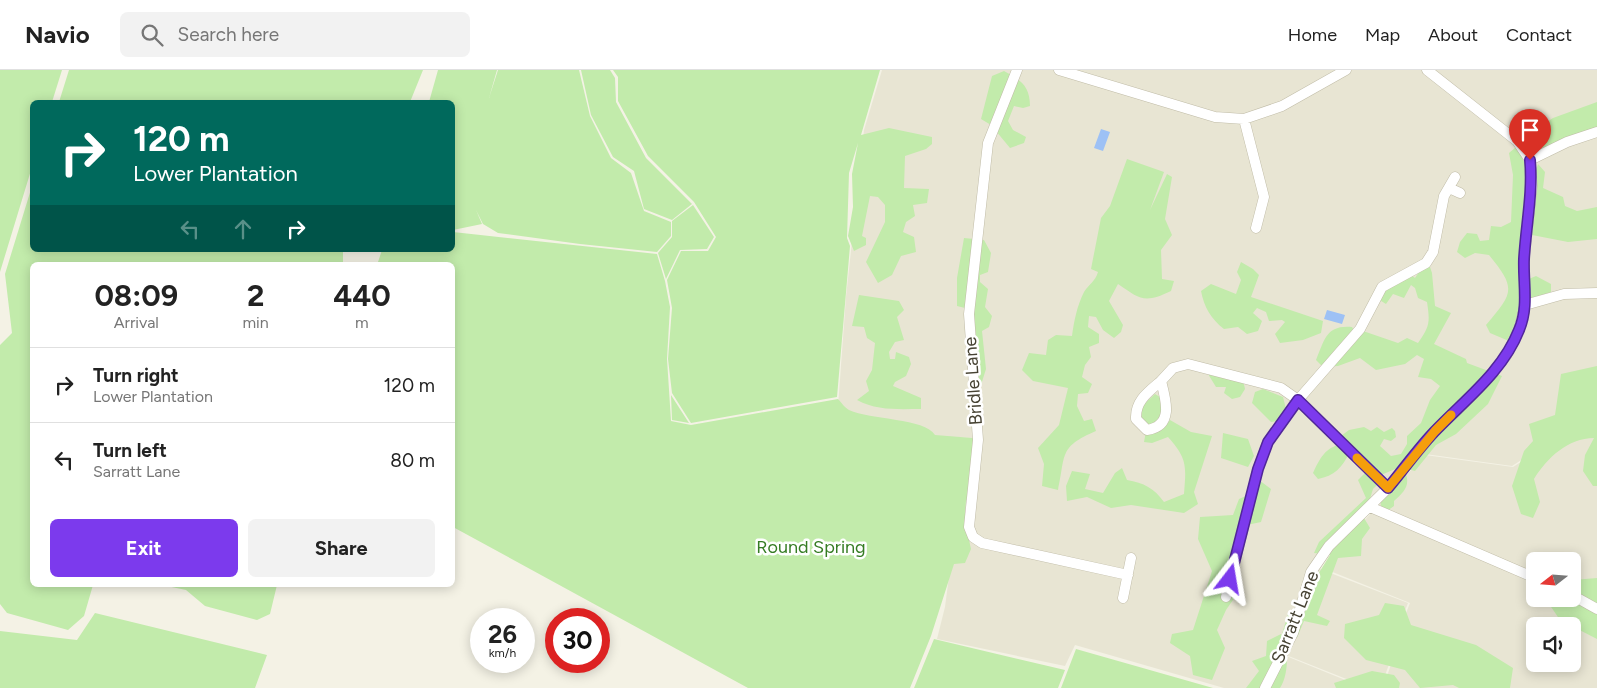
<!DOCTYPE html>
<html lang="en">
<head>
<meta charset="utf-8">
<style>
  body { margin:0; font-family:Figtree,sans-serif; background:#f2f2f2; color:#222; height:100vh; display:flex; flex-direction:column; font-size:19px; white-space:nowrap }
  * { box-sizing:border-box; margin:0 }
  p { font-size:16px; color:#767676 }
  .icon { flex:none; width:28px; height:28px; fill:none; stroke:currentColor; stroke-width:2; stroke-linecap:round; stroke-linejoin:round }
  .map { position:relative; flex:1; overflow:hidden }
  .panel { position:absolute; left:30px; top:192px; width:425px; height:325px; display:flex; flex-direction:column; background:#fff; border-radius:8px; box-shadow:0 2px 12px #0003 }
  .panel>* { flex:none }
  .hud { position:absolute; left:30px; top:30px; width:425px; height:152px; border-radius:8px; box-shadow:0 2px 12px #0003; background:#00695c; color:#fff; overflow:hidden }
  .needle { width:32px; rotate:253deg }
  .tools { position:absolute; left:1526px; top:482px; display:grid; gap:10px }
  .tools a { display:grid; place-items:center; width:55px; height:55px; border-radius:8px; background:#fff; box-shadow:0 2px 12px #0003; font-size:25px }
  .speed { position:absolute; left:470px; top:538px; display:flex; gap:10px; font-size:25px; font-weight:700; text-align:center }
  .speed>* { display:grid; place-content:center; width:65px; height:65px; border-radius:50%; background:#fff; box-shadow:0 2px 12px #0003; line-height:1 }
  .speed small { font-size:12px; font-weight:400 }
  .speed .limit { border:8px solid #d22; background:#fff; color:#111 }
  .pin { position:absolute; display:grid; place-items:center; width:42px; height:42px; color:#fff; margin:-51px -21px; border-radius:50% 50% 50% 0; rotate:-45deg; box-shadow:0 0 5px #0007 }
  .pin .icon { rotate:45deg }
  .me { position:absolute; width:55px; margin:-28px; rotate:14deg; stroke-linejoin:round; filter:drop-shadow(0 0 4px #0008) }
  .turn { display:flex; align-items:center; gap:18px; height:105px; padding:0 20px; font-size:22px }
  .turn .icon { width:65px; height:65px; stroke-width:2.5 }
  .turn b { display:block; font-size:35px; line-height:42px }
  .lanes { display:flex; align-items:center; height:48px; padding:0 20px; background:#0003; justify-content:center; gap:25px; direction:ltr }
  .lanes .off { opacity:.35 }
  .eta { display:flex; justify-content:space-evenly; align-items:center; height:85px; text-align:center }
  .eta b { font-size:30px; font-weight:700; line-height:35px }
  .action { display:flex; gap:10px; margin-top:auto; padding:10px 20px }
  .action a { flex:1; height:58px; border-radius:8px; background:#7c3aed; color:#fff; font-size:20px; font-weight:700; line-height:58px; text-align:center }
  .action a+a { background:#f2f2f2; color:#222 }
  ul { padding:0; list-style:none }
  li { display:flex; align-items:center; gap:15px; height:75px; padding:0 20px; border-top:1px solid #e0e0e0 }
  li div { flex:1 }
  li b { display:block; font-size:19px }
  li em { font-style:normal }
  header { display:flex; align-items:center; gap:30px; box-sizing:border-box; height:70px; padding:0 25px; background:#fff; border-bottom:1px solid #e0e0e0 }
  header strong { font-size:24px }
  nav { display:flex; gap:28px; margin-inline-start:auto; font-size:18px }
  .search { width:350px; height:45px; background:#f2f2f2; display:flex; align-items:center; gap:12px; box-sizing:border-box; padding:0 18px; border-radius:8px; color:#767676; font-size:19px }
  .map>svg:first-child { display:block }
  .residential { fill:#e8e5d3; fill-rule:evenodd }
  .green { fill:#c2ebab }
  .water { fill:#9dc1f5 }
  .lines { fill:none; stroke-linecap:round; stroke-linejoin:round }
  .minor-casing { stroke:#c0bca7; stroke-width:11 }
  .minor { stroke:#fff; stroke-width:10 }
  .route-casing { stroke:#51269a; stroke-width:12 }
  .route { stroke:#7c3aed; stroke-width:9 }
  .slow { stroke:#f59e0b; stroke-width:9 }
  .labels { text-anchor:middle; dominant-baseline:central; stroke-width:5; stroke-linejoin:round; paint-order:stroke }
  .street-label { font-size:18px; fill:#474334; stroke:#fff }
  .park-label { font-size:18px; fill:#357c23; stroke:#fff }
</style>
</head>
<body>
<header>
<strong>Navio</strong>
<div class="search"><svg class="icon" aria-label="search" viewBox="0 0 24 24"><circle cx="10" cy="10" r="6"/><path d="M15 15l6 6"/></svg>Search here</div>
<nav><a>Home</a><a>Map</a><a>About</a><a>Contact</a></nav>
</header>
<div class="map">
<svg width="1597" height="618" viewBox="0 0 1597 618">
  <rect width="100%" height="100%" fill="#f4f2e5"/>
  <path class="residential" d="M 882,0 L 1597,0 L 1597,342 L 1512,396 L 1425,384 L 1333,478 L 1320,499 L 1408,533 L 1390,579 L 1394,581 L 1384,608 L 1369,618 L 1286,585 L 1267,618 L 1224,618 L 1075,575 L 1065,596 L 937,569 L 945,537 L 953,476 L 966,456 L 976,368 L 836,364 L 846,227 L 864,60 Z
    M 1597,344 L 1597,618 L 1378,618 L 1386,609 L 1396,580 L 1392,578 L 1410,533 L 1325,499 L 1349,467 L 1425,385 L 1513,397 ZM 1535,491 L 1572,491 L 1572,529 L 1535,529 ZM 1535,556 L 1572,556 L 1572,594 L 1535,594 Z
    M 1286,586 L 1365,618 L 1268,618 Z"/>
  <path class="green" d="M 0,0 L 62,0 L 52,32 L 32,32 L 32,97 L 0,202 Z
    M 69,0 L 423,0 L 410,32 L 59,32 Z
    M 438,0 L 497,0 L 489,28 L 498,0 L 579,0 L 590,46 L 611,88 L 631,103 L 644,141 L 671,152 L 671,166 L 657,182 L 580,174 L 498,163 L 483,154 L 476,140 L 482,154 L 453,160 L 452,32 L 429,32 Z
    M 581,0 L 610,0 L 615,8 L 616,32 L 646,88 L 692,134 L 672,150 L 644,139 L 634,101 L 613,87 L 591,45 Z
    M 613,0 L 880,0 L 861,65 L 889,58 L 932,67 L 932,74 L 926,79 L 905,86 L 904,118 L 929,119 L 927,133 L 913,135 L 915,146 L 906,152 L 903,162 L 914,167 L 916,182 L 901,186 L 892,205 L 878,213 L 866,192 L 885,152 L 885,135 L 878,127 L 870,126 L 862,166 L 866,168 L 866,175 L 854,181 L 848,166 L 853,137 L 852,104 L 858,73 L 849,103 L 847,168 L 850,176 L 837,327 L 691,353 L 672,323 L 668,289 L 672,238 L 667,210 L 681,181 L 708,181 L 716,167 L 694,132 L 648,86 L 618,31 L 618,7 Z
    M 1004,1 C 1021,10 1030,16 1030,36 L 1023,38 L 1014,36 L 1008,51 L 1013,60 L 1026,67 L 1024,73 L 1010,78 L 991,55 L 981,49 L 992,6 Z
    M 1597,32 L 1597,59 L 1531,84 L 1522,68 L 1553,48 Z
    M 1516,77 C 1523,87 1525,98 1534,106 L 1538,94 L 1545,102 L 1543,118 L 1563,127 L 1565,136 L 1577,141 L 1597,137 L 1597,169 L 1568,172 L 1532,165 L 1534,139 L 1524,211 L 1536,206 L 1551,214 L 1551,222 L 1530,229 L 1509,271 L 1490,263 L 1486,255 C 1513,223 1517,219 1489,185 L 1475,183 L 1465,188 L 1457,182 L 1460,172 L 1467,163 L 1477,164 L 1480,171 L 1489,170 L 1491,156 L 1501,157 L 1511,152 L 1513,105 L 1509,83 Z
    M 1127,89 L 1164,102 L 1150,140 L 1167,104 L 1172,107 L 1165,149 L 1172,165 L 1161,180 L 1162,209 L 1174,211 L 1171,221 C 1144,234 1140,229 1118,214 L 1109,231 L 1123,255 L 1121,262 L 1114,268 L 1103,260 L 1096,247 L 1089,246 L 1088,257 L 1099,264 L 1099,273 L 1089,277 L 1091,287 L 1085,295 L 1082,307 L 1092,314 L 1088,323 L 1078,324 L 1077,336 L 1084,351 L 1092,349 L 1096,361 C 1058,377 1066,385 1058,420 L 1042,416 L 1044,394 L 1038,378 L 1059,355 L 1068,318 L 1033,311 L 1022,300 L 1029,283 L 1046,285 L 1048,270 L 1056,265 L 1072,266 C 1074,251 1077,236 1084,222 C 1089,214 1095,212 1098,202 L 1091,199 L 1101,148 L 1110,136 Z
    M 32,116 L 32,180 L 343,180 L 343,195 L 32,195 L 32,515 L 93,515 L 84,546 L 68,560 L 7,543 L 0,534 L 0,275 L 12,263 L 5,204 Z
    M 693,135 L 714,167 L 707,179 L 680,180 L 666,209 L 658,183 L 672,167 L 672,151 Z
    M 453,162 L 657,184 L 665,211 L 670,237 L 667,289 L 671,351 L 691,355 L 838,329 C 841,332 845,338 849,340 C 870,350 925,348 935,365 L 973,368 L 975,372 L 974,391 L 970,396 L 976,418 L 966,431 L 965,445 L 972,449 L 974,463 L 969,470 L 971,479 L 965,493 L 954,494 L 931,566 L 910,618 L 748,618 L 453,457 L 452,195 L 377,195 L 382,180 L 452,180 Z
    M 964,168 L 984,170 L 991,183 L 988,202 L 980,205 L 980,212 L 988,219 L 985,237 L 992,246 L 989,257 L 982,261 L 986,299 L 981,315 L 970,303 L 973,240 L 957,236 L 957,208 Z
    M 1241,192 L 1253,199 L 1259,205 L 1251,227 L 1323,251 L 1321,263 L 1303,270 L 1280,273 L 1275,264 L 1285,252 L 1282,250 L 1269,251 L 1266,242 L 1257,238 L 1253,243 L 1262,251 L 1258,261 L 1247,264 L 1238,257 L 1224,259 C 1211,249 1204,237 1201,221 L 1211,214 L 1236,224 L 1241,210 L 1237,202 Z
    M 1429,194 L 1432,203 L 1435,236 L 1451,243 L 1434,274 L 1466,289 L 1467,293 L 1502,306 L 1488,334 L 1456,364 L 1436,375 L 1415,401 L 1400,397 L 1381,405 L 1341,366 L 1349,360 L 1364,357 L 1371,361 L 1377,357 L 1384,362 L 1392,358 L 1395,361 L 1396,367 L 1391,371 L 1384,369 L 1380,376 L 1391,386 L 1401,384 L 1407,374 L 1407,366 L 1421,353 L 1430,330 L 1440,316 L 1431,309 L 1418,307 L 1424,289 L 1417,285 L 1405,294 L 1376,300 L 1360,288 L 1338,296 L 1323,297 L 1316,290 C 1325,269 1326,255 1352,257 L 1357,266 L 1363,261 L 1398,273 L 1407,268 L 1418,273 C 1430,256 1430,252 1427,232 L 1418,228 L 1415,218 L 1411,215 L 1404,228 L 1393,224 L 1386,234 L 1378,229 L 1384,219 L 1410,204 L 1415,208 L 1421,199 Z
    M 859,225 L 899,231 L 904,240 L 897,247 L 904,270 L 895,272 L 889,282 L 890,289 L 895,289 L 896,282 L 909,287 L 911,294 L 906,306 L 895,312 L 893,316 L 921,328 L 921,339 C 899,339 877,341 857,330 L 869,321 L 866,311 L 872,300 L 875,273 L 867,268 L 864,257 L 852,256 Z
    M 1597,296 L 1597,416 L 1593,416 L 1583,401 L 1585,385 L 1594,368 C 1568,368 1547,388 1534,409 L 1540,432 L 1533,448 L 1521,444 L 1512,416 L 1524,381 L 1533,371 L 1529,354 L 1555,345 L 1561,304 Z
    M 1208,304 L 1243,310 L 1245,319 L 1240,327 L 1232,329 L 1224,323 L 1226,317 L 1216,317 Z
    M 1263,319 L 1283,327 L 1286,339 L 1278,351 L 1271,352 L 1252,333 L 1255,322 Z
    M 1155,324 L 1160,327 L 1163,345 L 1161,350 L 1150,355 L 1142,350 L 1141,337 Z
    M 671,325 L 689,353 L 672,350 Z
    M 1170,350 L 1191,362 L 1212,366 L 1194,422 L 1198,434 L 1184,443 L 1131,435 L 1111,438 L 1087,427 L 1067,431 L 1066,416 L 1072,401 L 1090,404 L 1085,419 L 1103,423 L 1115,403 L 1122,398 L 1127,410 C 1144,413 1154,418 1164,432 L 1184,424 C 1186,397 1188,389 1168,367 L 1152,373 L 1144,372 L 1146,361 L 1157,356 L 1165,357 Z
    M 1223,363 L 1248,369 L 1254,386 L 1248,397 L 1221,388 Z
    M 1341,374 L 1349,383 C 1343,397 1334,406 1318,409 L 1313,403 C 1320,388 1325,378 1341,374 Z
    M 1367,401 L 1379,413 L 1373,419 L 1364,448 L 1370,458 L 1362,469 L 1361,486 L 1338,488 L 1317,545 L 1330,551 L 1327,556 L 1304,551 L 1297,568 L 1282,564 L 1288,544 L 1302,542 L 1312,514 L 1330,485 L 1314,483 L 1319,472 L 1366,428 L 1358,410 Z
    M 1405,402 C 1411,415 1404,422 1394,431 L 1394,436 L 1387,441 L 1381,436 L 1380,429 Z
    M 1259,410 L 1271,419 L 1261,452 L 1247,455 L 1237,496 L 1237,524 L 1226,540 L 1217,560 L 1225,578 L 1212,610 L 1193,605 L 1190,586 L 1170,573 L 1172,564 L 1193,560 L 1212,501 L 1198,469 L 1200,447 L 1233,445 L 1239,429 L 1255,422 Z
    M 1597,508 L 1597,569 L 1560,550 L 1547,531 L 1548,529 L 1572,529 L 1573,510 Z
    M 162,515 L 277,515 L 270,544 L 257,550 L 205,536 L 186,520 Z
    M 1385,533 L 1404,536 L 1411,555 L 1476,575 L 1513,598 L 1510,618 L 1459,618 L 1453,615 L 1420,618 L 1405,600 L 1366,590 L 1344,568 L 1345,554 L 1379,545 Z
    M 95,543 L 267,585 L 255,618 L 0,618 L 0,561 L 77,570 Z
    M 1281,564 L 1286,569 C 1287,585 1289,604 1280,618 L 1246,618 L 1259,601 L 1252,591 L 1266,586 L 1267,571 Z
    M 934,569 L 1065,600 L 1058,618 L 914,618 Z
    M 1076,579 L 1213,618 L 1061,618 Z
    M 1372,601 L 1394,605 L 1400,613 L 1399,618 L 1336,618 L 1334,613 Z"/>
  <path class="water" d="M 1101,59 L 1110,62 L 1103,81 L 1094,78 Z
    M 1327,240 L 1345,245 L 1342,254 L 1324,249 Z"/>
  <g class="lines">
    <g class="minor-casing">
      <path id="minor" d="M 1017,0 L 988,73 L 969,244 L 978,370 L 969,457 L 973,467 L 982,473 L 1128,505
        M 1059,0 L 1215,47 L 1244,49 L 1282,36 L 1346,0
        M 1244,49 L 1264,127 L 1256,158
        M 1530,90 L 1567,72 L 1597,62
        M 1449,118 L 1460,123
        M 1525,235 L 1564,224 L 1597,223
        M 1161,311 C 1148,322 1135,331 1136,349 L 1147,360 C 1174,356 1166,330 1161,311 L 1173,298 L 1188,294 L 1281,318 L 1298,330 L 1388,418
        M 1370,437 L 1535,508
        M 1572,525 L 1597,539
        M 1226,527 L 1258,399 L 1268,372 L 1298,330 L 1360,259 L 1382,217 L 1426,193 L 1433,182 L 1444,126 L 1455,107
        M 1123,528 L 1131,488
        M 1265,618 L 1293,563 L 1311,502 L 1329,476 L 1388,418 L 1435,361 L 1481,316 L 1506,286 L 1519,260 L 1525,235 L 1524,190 L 1532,116 L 1530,90 L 1517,71 L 1427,0"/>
    </g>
    <use href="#minor" class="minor"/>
  </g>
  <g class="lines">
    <g class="route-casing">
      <path id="route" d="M 1230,509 L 1258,399 L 1268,372 L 1298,330 L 1388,418 C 1404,399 1419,377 1437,359 C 1466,329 1503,301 1519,260 C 1529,237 1523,213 1524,189 C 1526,155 1533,123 1530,90"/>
    </g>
    <use href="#route" class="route"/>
    <path class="slow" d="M 1357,388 L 1388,418 L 1435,361 L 1451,345"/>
  </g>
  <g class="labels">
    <g class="street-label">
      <text transform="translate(973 311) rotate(-94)">Bridle Lane</text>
      <text transform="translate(1295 547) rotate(-68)">Sarratt Lane</text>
    </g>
    <g class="park-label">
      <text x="811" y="477">Round Spring</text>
    </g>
  </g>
</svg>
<div class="tools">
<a><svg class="needle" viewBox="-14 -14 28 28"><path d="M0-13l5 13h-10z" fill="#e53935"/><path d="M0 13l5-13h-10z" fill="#767676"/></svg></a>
<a><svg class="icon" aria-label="sound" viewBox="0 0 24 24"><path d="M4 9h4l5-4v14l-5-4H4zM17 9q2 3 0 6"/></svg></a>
</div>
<div class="speed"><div>26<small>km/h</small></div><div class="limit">30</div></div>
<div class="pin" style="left:1530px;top:90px;background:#d93025"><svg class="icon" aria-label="arrive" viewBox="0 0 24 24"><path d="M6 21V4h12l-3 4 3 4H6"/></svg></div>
<svg class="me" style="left:1230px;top:509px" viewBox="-20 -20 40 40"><path d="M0-17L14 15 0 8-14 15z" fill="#7c3aed" stroke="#fff" stroke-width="4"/></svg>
<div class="hud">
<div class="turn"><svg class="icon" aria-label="right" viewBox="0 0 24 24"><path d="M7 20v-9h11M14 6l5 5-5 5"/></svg><div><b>120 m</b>Lower Plantation</div></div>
<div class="lanes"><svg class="icon off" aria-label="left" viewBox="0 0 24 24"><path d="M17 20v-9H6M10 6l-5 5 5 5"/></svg><svg class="icon off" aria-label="ahead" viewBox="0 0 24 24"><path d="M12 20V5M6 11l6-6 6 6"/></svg><svg class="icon" aria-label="right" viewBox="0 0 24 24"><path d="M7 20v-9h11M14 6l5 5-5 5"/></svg></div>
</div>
<section class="panel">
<div class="eta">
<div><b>08:09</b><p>Arrival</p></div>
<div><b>2</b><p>min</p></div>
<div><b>440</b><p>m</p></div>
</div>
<ul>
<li><svg class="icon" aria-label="right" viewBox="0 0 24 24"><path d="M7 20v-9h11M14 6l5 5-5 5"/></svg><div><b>Turn right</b><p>Lower Plantation</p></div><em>120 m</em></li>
<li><svg class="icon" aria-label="left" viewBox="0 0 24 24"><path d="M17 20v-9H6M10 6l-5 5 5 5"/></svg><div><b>Turn left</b><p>Sarratt Lane</p></div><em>80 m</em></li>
</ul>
<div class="action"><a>Exit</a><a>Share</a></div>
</section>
</div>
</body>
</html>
